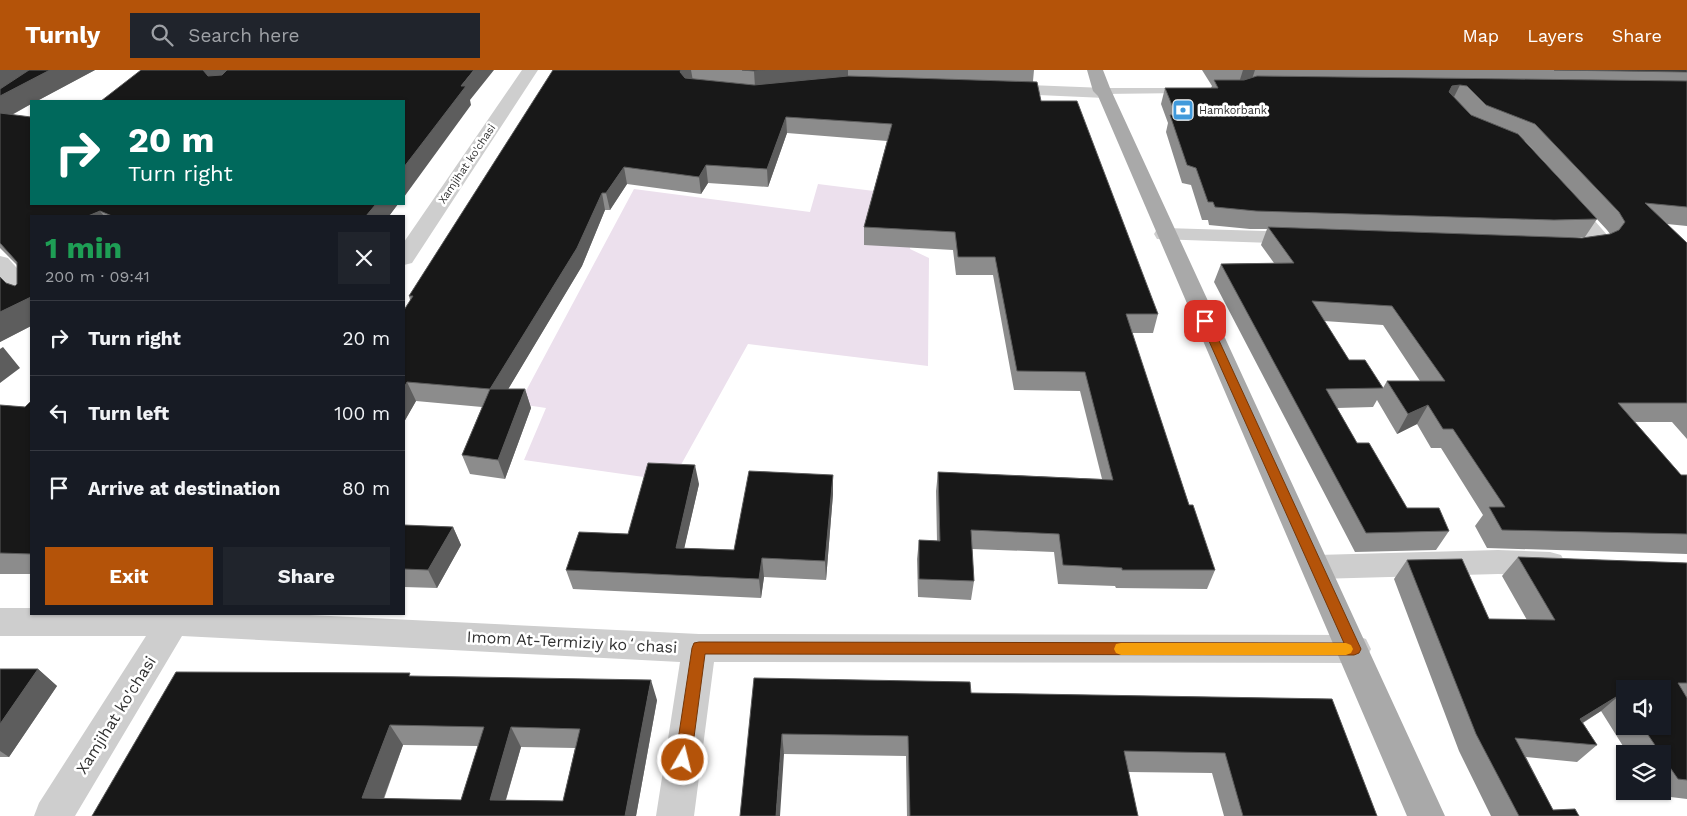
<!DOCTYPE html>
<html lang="en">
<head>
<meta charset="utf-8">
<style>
  body { margin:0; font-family:"Work Sans",sans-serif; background:#20242c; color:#f1f3f6; height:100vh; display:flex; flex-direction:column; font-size:19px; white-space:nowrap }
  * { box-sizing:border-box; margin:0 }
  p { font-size:16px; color:#9ea1a6 }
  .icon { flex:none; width:28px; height:28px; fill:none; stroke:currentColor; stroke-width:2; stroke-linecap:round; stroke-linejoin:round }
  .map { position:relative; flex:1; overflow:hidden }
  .drawer { position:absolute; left:30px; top:145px; width:375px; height:400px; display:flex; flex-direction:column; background:#171b24; border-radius:0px; box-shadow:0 1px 4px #0004 }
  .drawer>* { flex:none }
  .banner { position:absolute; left:30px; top:30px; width:375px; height:105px; border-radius:0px; box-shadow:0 1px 4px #0004; background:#00695c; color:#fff; overflow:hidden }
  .buttons { position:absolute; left:1616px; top:610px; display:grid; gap:10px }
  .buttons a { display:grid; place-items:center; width:55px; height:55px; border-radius:0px; background:#171b24; box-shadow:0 1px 4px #0004; font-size:25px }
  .pin { position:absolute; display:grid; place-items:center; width:42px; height:42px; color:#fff; margin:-21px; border-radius:10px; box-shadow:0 2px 8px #0006 }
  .me { position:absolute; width:55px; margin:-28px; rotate:8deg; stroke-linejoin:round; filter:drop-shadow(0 0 4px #0008) }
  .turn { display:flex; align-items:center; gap:18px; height:105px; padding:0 15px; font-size:22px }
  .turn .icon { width:65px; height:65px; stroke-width:2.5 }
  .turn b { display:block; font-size:35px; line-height:42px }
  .round { display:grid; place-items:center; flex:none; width:52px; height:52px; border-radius:0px; background:#20242c }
  .summary { display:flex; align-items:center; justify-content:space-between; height:85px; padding:0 15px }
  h1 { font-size:30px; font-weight:700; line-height:38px; color:#1e9e55 }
  .primary-button { display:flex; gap:10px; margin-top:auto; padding:10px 15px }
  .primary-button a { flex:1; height:58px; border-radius:0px; background:#b45309; color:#fff; font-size:20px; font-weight:700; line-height:58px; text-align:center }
  .primary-button a+a { background:#20242c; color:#f1f3f6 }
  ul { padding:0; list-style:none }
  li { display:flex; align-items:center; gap:15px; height:75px; padding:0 15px; border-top:1px solid #363941 }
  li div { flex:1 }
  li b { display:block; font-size:19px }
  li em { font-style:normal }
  header { display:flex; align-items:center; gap:30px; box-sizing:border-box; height:70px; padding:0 25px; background:#b45309; color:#fff }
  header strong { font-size:24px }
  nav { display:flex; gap:28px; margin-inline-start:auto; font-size:18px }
  .search { width:350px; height:45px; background:#20242c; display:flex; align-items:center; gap:12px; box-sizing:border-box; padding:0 18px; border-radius:0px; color:#9ea1a6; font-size:19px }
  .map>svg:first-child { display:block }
  .green { fill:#ece0ed }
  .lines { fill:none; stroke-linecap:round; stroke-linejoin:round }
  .service { fill:#cecece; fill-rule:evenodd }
  .minor { fill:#cecece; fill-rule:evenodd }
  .primary { fill:#a9a9a9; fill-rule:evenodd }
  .wall { fill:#8c8c8c; fill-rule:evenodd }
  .shaded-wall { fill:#5d5d5d }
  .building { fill:#181818; stroke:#5d5d5d; fill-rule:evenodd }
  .route { fill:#b45309; stroke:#753606 }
  .slow { fill:#f59e0b }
  .labels { text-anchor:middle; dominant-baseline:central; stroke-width:5; stroke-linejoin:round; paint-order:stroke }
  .far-poi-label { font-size:11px; fill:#313131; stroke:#fff; text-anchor:start }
  .far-street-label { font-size:11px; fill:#313131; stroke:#fff }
  .near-street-label { font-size:16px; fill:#313131; stroke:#fff }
</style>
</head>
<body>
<header>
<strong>Turnly</strong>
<div class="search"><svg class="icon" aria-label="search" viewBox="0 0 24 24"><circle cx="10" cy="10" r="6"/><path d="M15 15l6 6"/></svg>Search here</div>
<nav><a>Map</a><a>Layers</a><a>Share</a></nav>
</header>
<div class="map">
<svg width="1687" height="746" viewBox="0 0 1687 746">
  <rect width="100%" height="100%" fill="#fff"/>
  <path class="green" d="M 818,114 L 914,126 L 910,179 L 929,188 L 928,296 L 748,274 L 672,411 L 524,390 L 546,338 L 519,334 L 634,119 L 810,142 Z"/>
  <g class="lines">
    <path class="service" d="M 1183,18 L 1186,19 L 1186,23 L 1102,24 L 1097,21 L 1102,18 Z"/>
    <path class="minor" d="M 522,0 L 538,0 L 412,193 L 404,195 L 404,172 Z
      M 1001,14 L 1105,18 L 1111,19 L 1114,23 L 1111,27 L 1105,28 L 995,23 L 992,19 L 995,15 Z
      M 1567,125 L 1574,127 L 1608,166 L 1611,171 C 1601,185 1577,185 1561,182 L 1558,177 L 1561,172 L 1587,169 L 1557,131 L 1560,127 Z
      M 1165,158 L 1301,162 L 1309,163 L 1312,168 L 1309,173 L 1301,174 L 1157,169 L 1154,164 L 1157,159 Z
      M 0,186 L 8,188 L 31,214 L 31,235 L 23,233 L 0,207 Z
      M 1498,480 L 1550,482 L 1561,485 L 1566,494 L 1561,503 L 1550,506 L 1498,504 L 1317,509 L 1306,506 L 1301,497 L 1306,488 L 1317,485 Z
      M 0,538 L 31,538 L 31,544 L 289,544 L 699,564 L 1354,565 L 1366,569 L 1371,579 L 1366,589 L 1354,593 L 714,592 L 694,746 L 656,746 L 680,592 L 182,566 L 75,746 L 34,746 L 39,733 L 146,566 L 0,566 Z"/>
    <path class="primary" d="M 1087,0 L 1103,0 L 1110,18 L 1445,746 L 1407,746 L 1098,26 L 1093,21 Z"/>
  </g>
  <path class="wall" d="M 0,0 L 95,0 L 37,31 L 31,31 L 31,34 L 12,45 L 398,134 L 389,146 L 31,146 L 31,256 L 0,272 L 0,207 L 6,213 L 15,216 L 17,214 L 17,195 L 0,178 Z
    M 553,0 L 1034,0 L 1033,11 L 1041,31 L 1158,244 L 1153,263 L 1132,263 L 1189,435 L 1215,500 L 1207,519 L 1116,518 L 1115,516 L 1058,514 L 1054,482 L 972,479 L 974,511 L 971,530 L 918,527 L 917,489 L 919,470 L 937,471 L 936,421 L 938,402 L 1102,409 L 1080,321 L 1014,320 L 993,205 L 956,205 L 953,180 L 864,175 L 864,157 L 887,71 L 787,63 L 768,117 L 708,113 L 701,124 L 627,114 L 610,140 L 605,140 L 582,196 L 508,319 L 525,319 L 531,338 L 505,409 L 470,404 L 462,385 L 482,337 L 416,331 L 404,352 L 410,230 L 409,226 Z
    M 1202,0 L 1687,0 L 1687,156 L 1667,154 L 1687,173 L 1687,369 L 1672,352 L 1635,352 L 1681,405 L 1687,405 L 1687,484 L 1487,478 L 1475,456 L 1483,445 L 1441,378 L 1431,378 L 1417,354 L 1397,364 L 1377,330 L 1373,337 L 1337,338 L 1357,373 L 1407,438 L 1449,461 L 1436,480 L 1355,482 L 1214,212 L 1221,194 L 1274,193 L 1261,175 L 1267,159 L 1250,159 L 1209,155 L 1208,150 L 1202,150 L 1191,115 L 1182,113 L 1166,62 L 1168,53 L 1161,34 L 1165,18 L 1211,18 L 1212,16 ZM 1523,70 L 1525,71 L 1607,160 L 1610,164 L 1582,168 L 1565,168 L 1585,167 L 1597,149 ZM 1324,251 L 1383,255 L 1420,311 L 1387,311 L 1383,318 L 1349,290 Z
    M 31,331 L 31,504 L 0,504 L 0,335 L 25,337 Z
    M 833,405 L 833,424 L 826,510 L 764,507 L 761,528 L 573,519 L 566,500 L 628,464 L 699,414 L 684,478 L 734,480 Z
    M 404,455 L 453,457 L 461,475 L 437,518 L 404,517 Z
    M 1518,487 L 1687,493 L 1687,729 L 1654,725 L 1652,721 L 1662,721 L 1662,684 L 1628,684 L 1601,641 L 1583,653 L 1597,675 L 1577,692 L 1526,687 L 1553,740 L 1579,746 L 1491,746 L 1459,681 L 1394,509 L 1407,490 L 1489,549 L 1527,550 L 1502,506 ZM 1625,619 L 1662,656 L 1625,656 Z
    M 0,599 L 38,599 L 57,616 L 9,687 L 0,687 Z
    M 411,606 L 657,630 L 636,746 L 92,746 ZM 403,675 L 478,676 L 461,730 L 384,729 ZM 521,677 L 575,678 L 563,731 L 506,730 Z
    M 754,608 L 971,623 L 1332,629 L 1377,746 L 1224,746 L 1212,703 L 1128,702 L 1138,746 L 907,746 L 906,686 L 784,684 Z"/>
  <path class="shaded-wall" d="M 0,0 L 39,0 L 0,24 Z
    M 50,0 L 95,0 L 37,31 L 31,31 L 31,34 L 0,51 L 0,26 Z
    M 203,0 L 230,0 L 212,18 Z
    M 474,0 L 494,0 L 470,30 L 471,35 L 404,127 L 404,97 L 461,16 Z
    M 681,0 L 691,0 L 693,11 L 682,18 L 680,2 Z
    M 765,0 L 848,0 L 848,8 L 755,17 L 754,1 Z
    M 1243,0 L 1255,0 L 1251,12 L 1238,16 Z
    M 1460,15 L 1452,31 L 1449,22 L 1452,16 Z
    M 786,47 L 787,63 L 768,117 L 767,99 Z
    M 706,95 L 708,113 L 701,124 L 699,107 Z
    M 624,97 L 627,114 L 610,140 L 606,123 Z
    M 602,123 L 605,140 L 582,196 L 497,338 L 490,319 Z
    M 376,134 L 398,134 L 389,146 L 366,146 Z
    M 100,141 L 104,146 L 88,146 Z
    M 31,227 L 31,256 L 0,272 L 0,242 Z
    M 3,277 L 20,298 L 0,313 L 0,279 Z
    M 407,312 L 416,331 L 404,352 L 404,318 Z
    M 525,319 L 531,338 L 505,409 L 498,390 Z
    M 1428,335 L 1417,354 L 1397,364 L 1408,344 Z
    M 695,395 L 699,414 L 680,497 L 676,478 Z
    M 833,405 L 833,424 L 826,510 L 825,491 Z
    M 453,457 L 461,475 L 437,518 L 428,500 Z
    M 762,488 L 764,507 L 761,528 L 759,509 Z
    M 38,599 L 57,616 L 9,687 L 0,681 L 0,654 Z
    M 651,610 L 657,630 L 636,746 L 625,746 Z
    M 1621,624 L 1601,641 L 1561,666 L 1580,649 Z
    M 390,655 L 403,675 L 377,746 L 362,728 Z
    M 511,657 L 521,677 L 501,746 L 490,730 Z
    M 782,664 L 784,684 L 780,746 L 776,746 Z"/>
  <path class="building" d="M 29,0 L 50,0 L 0,26 L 0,19 Z
    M 141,0 L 203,0 L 208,6 L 222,5 L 227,0 L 474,0 L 461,16 L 466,16 L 404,97 L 404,31 L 101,31 Z
    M 553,0 L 681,0 L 680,2 L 685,8 L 754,15 L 848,6 L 1037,12 L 1041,31 L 1077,31 L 1158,244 L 1126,244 L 1189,435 L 1193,435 L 1215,500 L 1122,500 L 1122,498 L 1063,495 L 1059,464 L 971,460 L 974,511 L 919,509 L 919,470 L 940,471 L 938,402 L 1113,410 L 1085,302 L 1017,301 L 995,187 L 958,187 L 955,162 L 864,157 L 892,54 L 786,47 L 767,99 L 706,95 L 699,107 L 624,97 L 606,123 L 602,123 L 577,178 L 490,319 L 525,319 L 498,390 L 462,385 L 490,319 L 407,312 L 404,318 L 404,240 L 413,226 L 409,226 Z
    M 742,0 L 765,0 L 754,1 Z
    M 1554,0 L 1687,0 L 1687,2 Z
    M 1257,6 L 1687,11 L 1687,137 L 1645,133 L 1687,173 L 1687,333 L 1618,333 L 1681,405 L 1687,405 L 1687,464 L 1502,460 L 1489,437 L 1505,437 L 1453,359 L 1443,359 L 1428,335 L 1408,344 L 1387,311 L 1445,311 L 1392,236 L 1312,231 L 1349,290 L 1365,290 L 1383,318 L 1326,319 L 1357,373 L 1369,373 L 1407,438 L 1439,438 L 1449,461 L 1366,463 L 1221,194 L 1294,193 L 1268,157 L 1582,168 L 1610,164 L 1619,160 L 1625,152 L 1619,142 L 1535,54 L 1486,35 L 1467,16 L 1460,15 L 1452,16 L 1449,22 L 1471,45 L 1518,64 L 1597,149 L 1554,150 L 1256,141 L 1215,137 L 1213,132 L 1208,132 L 1196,98 L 1187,95 L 1170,45 L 1176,45 L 1165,18 L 1218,18 L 1214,10 L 1244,10 Z
    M 0,43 L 31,47 L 31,134 L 376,134 L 366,146 L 112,146 L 100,141 L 88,146 L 31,146 L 31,227 L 0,242 L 0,207 L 6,213 L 15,216 L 17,214 L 17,192 L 0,173 Z
    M 31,331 L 31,484 L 0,483 L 0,335 L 25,337 Z
    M 648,393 L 695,395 L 676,478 L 734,480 L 749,401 L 833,405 L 825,491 L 762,488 L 759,509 L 566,500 L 579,462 L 628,464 Z
    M 404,455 L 453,457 L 428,500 L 404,499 Z
    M 1518,487 L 1687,493 L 1687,613 L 1678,613 L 1687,628 L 1687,710 L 1678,709 L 1662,686 L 1662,684 L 1661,684 L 1642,656 L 1662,656 L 1662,619 L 1625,619 L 1625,630 L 1621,624 L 1580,649 L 1597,675 L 1515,668 L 1553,740 L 1575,739 L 1579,746 L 1519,746 L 1476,664 L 1407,490 L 1462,489 L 1489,549 L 1555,550 Z
    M 0,599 L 38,599 L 0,654 Z
    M 176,602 L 410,603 L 409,606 L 651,610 L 625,746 L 92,746 ZM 390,655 L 484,657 L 461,730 L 362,728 ZM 511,657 L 580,659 L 563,731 L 490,730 Z
    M 754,608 L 970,612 L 971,623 L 1332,629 L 1377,746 L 1243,746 L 1225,683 L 1124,681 L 1138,746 L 910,746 L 908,666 L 782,664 L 776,746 L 740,746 Z"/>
  <path class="route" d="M 1205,248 L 1210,251 L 1361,579 L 1359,583 L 1354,585 L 705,584 L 691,690 L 688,695 L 683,697 L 678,695 L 675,690 L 692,578 L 694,573 L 699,572 L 1344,573 L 1200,251 Z"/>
  <path class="slow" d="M 1121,573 L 1346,573 L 1351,575 L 1353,579 L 1351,583 L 1346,585 L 1121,585 L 1116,583 L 1114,579 L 1116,574 Z"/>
  <defs>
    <g id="bank-square" transform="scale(1.125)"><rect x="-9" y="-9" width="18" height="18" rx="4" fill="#4199db" stroke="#fff"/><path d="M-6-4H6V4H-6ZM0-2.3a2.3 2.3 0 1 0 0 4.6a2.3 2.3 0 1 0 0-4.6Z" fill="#fff"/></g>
  </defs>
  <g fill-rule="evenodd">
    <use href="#bank-square" x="1183" y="40"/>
  </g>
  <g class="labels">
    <g class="far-poi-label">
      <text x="1199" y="40">Hamkorbank</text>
    </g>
    <g class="far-street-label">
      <text transform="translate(467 94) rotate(-56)">Xamjihat ko'chasi</text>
    </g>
    <g class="near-street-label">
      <text transform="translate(572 572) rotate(3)">Imom At-Termiziy koʻchasi</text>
      <text transform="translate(116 645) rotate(-58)">Xamjihat ko'chasi</text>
    </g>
  </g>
</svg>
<div class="buttons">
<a><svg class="icon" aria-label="sound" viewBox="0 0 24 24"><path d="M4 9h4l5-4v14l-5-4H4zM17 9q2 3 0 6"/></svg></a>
<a><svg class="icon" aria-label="layers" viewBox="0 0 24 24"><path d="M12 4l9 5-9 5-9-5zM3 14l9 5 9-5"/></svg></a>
</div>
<div class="pin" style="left:1205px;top:251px;background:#d93025"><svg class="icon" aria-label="arrive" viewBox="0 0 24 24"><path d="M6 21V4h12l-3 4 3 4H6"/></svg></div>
<svg class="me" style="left:683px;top:690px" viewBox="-20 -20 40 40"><circle r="17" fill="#b45309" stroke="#fff" stroke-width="3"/><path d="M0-11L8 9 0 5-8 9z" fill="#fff"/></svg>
<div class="banner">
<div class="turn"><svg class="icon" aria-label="right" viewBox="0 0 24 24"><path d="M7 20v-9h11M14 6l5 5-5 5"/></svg><div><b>20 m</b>Turn right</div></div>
</div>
<section class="drawer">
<div class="summary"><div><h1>1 min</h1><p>200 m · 09:41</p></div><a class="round"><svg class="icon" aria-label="close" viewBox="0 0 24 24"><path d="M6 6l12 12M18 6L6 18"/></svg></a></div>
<ul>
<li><svg class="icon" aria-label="right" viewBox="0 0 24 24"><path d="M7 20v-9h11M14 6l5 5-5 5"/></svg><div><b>Turn right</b></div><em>20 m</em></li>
<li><svg class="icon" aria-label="left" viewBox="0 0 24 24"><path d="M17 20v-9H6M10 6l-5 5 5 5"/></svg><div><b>Turn left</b></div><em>100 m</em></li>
<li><svg class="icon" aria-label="arrive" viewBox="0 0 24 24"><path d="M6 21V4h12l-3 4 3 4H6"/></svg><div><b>Arrive at destination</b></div><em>80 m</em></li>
</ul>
<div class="primary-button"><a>Exit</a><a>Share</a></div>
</section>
</div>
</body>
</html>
